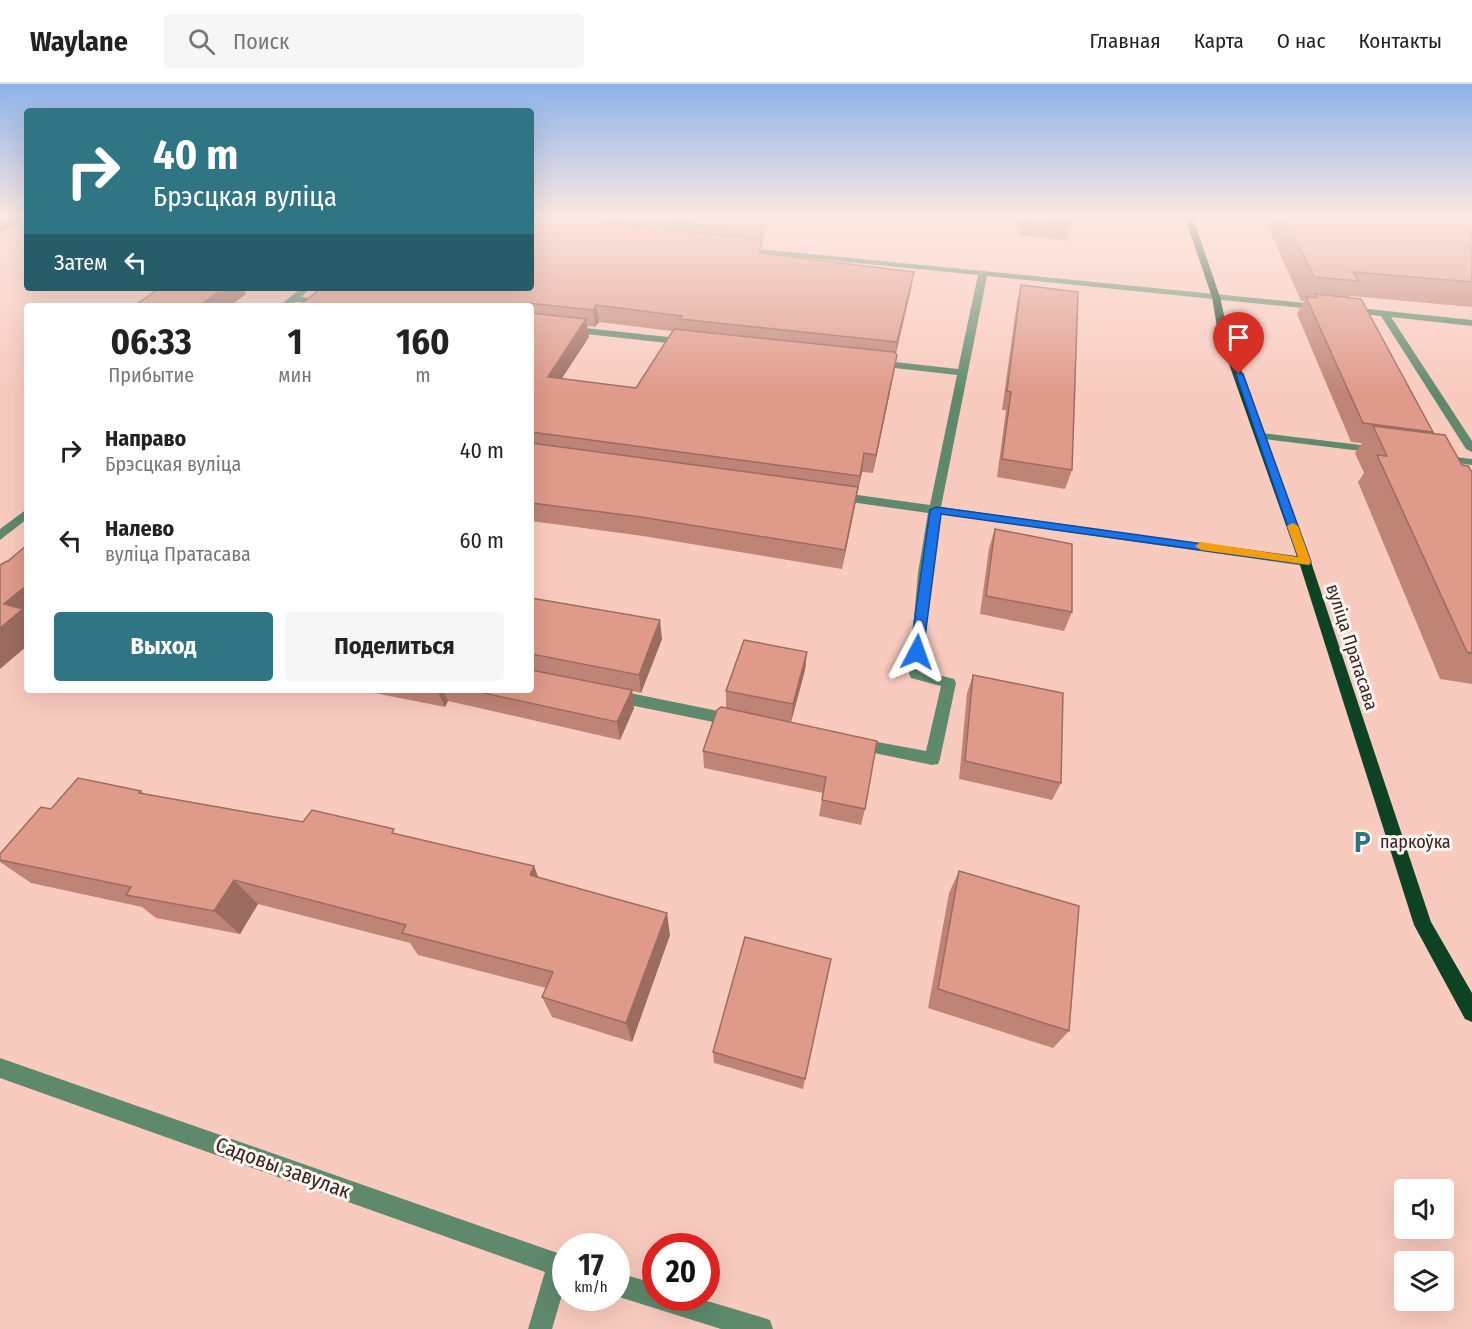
<!DOCTYPE html>
<html lang="ru">
<head>
<meta charset="utf-8">
<style>
  body { margin:0; font-family:"Fira Sans Condensed",sans-serif; background:#f6f6f6; color:#222; height:100vh; display:flex; flex-direction:column; font-size:22px; white-space:nowrap }
  * { box-sizing:border-box; margin:0 }
  p { font-size:20px; color:#767676 }
  .icon { flex:none; width:33px; height:33px; fill:none; stroke:currentColor; stroke-width:2; stroke-linecap:round; stroke-linejoin:round }
  .map { position:relative; flex:1; overflow:hidden }
  .details { position:absolute; left:24px; top:219px; width:510px; height:390px; display:flex; flex-direction:column; background:#fff; border-radius:6px; box-shadow:0 6px 24px #0002 }
  .details>* { flex:none }
  .top-card { position:absolute; left:24px; top:24px; width:510px; height:183px; border-radius:6px; box-shadow:0 6px 24px #0002; background:#307584; color:#fff; overflow:hidden }
  .buttons { position:absolute; left:1394px; top:1095px; display:grid; gap:12px }
  .buttons a { display:grid; place-items:center; width:60px; height:60px; border-radius:6px; background:#fff; box-shadow:0 6px 24px #0002; font-size:30px }
  .speed { position:absolute; left:552px; top:1149px; display:flex; gap:12px; font-size:30px; font-weight:700; text-align:center }
  .speed>* { display:grid; place-content:center; width:78px; height:78px; border-radius:50%; background:#fff; box-shadow:0 6px 24px #0002; line-height:1 }
  .speed small { font-size:15px; font-weight:400 }
  .speed .limit { border:9px solid #d22; background:#fff; color:#111 }
  .pin { position:absolute; display:grid; place-items:center; width:51px; height:51px; color:#fff; margin:-62px -26px; border-radius:50% 50% 50% 0; rotate:-45deg; box-shadow:0 0 6px #0007 }
  .pin .icon { rotate:45deg }
  .me { position:absolute; width:66px; margin:-33px; rotate:4deg; stroke-linejoin:round; filter:drop-shadow(0 0 4px #0008) }
  .turn { display:flex; align-items:center; gap:21px; height:126px; padding:0 30px; font-size:27px }
  .turn .icon { width:78px; height:78px; stroke-width:2.5 }
  .turn b { display:block; font-size:42px; line-height:51px }
  .then { display:flex; align-items:center; height:57px; padding:0 30px; background:#0003; gap:12px; font-size:22px }
  .eta { display:flex; justify-content:space-evenly; align-items:center; height:102px; text-align:center }
  .eta b { font-size:36px; font-weight:700; line-height:42px }
  .action { display:flex; gap:12px; margin-top:auto; padding:12px 30px }
  .action a { flex:1; height:69px; border-radius:6px; background:#307584; color:#fff; font-size:24px; font-weight:700; line-height:69px; text-align:center }
  .action a+a { background:#f6f6f6; color:#222 }
  ul { padding:0; list-style:none }
  li { display:flex; align-items:center; gap:18px; height:90px; padding:0 30px }
  li div { flex:1 }
  li b { display:block; font-size:22px }
  li em { font-style:normal }
  header { display:flex; align-items:center; gap:36px; box-sizing:border-box; height:84px; padding:0 30px; background:#fff; border-bottom:2px solid #e0e0e0 }
  header strong { font-size:28px }
  nav { display:flex; gap:33px; margin-inline-start:auto; font-size:21px }
  .search { width:420px; height:54px; background:#f6f6f6; display:flex; align-items:center; gap:15px; box-sizing:border-box; padding:0 21px; border-radius:6px; color:#767676; font-size:22px }
  .map>svg:first-child { display:block }
  .lines { fill:none; stroke-linecap:round; stroke-linejoin:round }
  .minor { fill:#5e896c; fill-rule:evenodd }
  .major { fill:#0d4224; fill-rule:evenodd }
  .wall { fill:#c08477; fill-rule:evenodd }
  .shaded-wall { fill:#9c6c61 }
  .building { fill:#df9a8a; stroke:#9c6c61; stroke-width:1.5 }
  .route { fill:#1a73e8; stroke:#114b97; stroke-width:1.5 }
  .slow { fill:#f59e0b }
  .labels { text-anchor:middle; dominant-baseline:central; stroke-width:6; stroke-linejoin:round; paint-order:stroke }
  .street-label { font-size:18px; fill:#352420; stroke:#fff5f3 }
  .poi-label { font-size:18px; fill:#352420; stroke:#fff5f3; text-anchor:start }
  .near-street-label { font-size:21px; fill:#352420; stroke:#fff5f3 }
</style>
</head>
<body>
<header>
<strong>Waylane</strong>
<div class="search"><svg class="icon" aria-label="search" viewBox="0 0 24 24"><circle cx="10" cy="10" r="6"/><path d="M15 15l6 6"/></svg>Поиск</div>
<nav><a>Главная</a><a>Карта</a><a>О нас</a><a>Контакты</a></nav>
</header>
<div class="map">
<svg width="1472" height="1245" viewBox="0 0 1472 1245">
  <rect width="100%" height="100%" fill="#f9cbbf"/>
  <g class="lines">
    <path class="minor" d="M 740,163 L 1325,221 L 1325,225 L 1322,226 L 987,192 L 941,423 L 1305,474 L 1311,478 L 1305,482 L 940,430 L 931,489 L 923,587 L 954,595 L 956,599 L 940,675 L 938,680 L 932,681 L 850,664 L 848,660 L 850,656 L 856,654 L 926,667 L 941,602 L 911,594 L 909,590 L 918,489 L 928,429 L 836,416 L 830,412 L 836,408 L 930,421 L 957,291 L 877,282 L 872,279 L 877,276 L 958,285 L 978,191 L 737,167 L 737,163 Z
      M 301,204 L 311,204 L 301,213 L 355,219 L 360,222 L 295,218 L 290,222 L 279,222 Z
      M 1349,223 L 1472,236 L 1472,242 L 1391,233 L 1472,357 L 1472,368 L 1466,365 L 1381,232 L 1346,228 L 1346,224 Z
      M 531,238 L 686,255 L 691,258 L 686,261 L 531,244 Z
      M 1261,349 L 1377,363 L 1383,366 L 1377,369 L 1257,354 L 1257,350 Z
      M 1439,371 L 1472,375 L 1472,381 L 1435,376 L 1433,374 Z
      M 27,425 L 27,435 L 0,456 L 0,445 Z
      M 615,606 L 733,630 L 738,632 L 741,636 L 738,640 L 733,642 L 615,618 L 608,612 Z
      M 0,974 L 566,1172 L 566,1197 L 552,1245 L 528,1245 L 545,1188 L 0,994 Z
      M 616,1188 L 656,1200 L 656,1214 L 697,1214 L 761,1233 L 770,1236 L 773,1245 L 721,1245 L 616,1212 Z"/>
    <path class="major" d="M 1185,134 L 1193,134 L 1220,213 L 1228,249 L 1311,478 L 1431,838 L 1472,909 L 1472,938 L 1465,935 L 1414,841 L 1299,478 L 1218,249 L 1212,213 Z"/>
  </g>
  <path class="wall" d="M 531,134 L 765,134 L 761,169 L 914,188 L 911,205 L 896,270 L 897,271 L 894,288 L 873,389 L 862,388 L 857,410 L 842,485 L 643,452 L 531,437 L 531,222 L 299,222 L 332,206 L 331,204 L 531,204 ZM 599,238 L 672,247 L 636,304 L 562,294 L 589,253 L 587,242 L 595,243 Z
    M 980,134 L 1072,134 L 1072,140 L 1067,157 L 1019,151 L 1020,140 Z
    M 1264,134 L 1472,134 L 1472,223 L 1350,212 L 1349,214 L 1433,348 L 1432,349 L 1462,381 L 1472,388 L 1472,600 L 1440,595 L 1358,398 L 1364,389 L 1355,369 L 1362,359 L 1351,358 L 1297,230 L 1304,217 L 1301,217 Z
    M 1021,201 L 1072,386 L 1065,405 L 997,393 L 1006,326 L 1002,326 L 1017,218 Z
    M 995,445 L 1072,528 L 1064,547 L 980,530 L 989,464 Z
    M 531,514 L 662,555 L 641,609 L 632,607 L 634,624 L 620,656 L 448,617 L 445,623 L 359,606 L 531,606 Z
    M 807,568 L 805,586 L 791,638 L 762,632 L 865,725 L 861,741 L 819,732 L 823,709 L 704,684 L 703,667 L 726,625 L 726,607 Z
    M 973,591 L 1061,699 L 1052,716 L 959,695 L 967,609 Z
    M 141,707 L 145,710 L 303,738 L 397,750 L 534,782 L 538,793 L 670,851 L 632,958 L 552,933 L 542,913 L 546,904 L 418,871 L 410,859 L 258,820 L 240,850 L 156,834 L 142,823 L 31,799 L 0,778 L 0,770 L 51,725 Z
    M 959,787 L 1069,947 L 1053,964 L 928,924 L 949,809 Z
    M 831,875 L 803,1005 L 714,979 L 713,968 Z"/>
  <path class="shaded-wall" d="M 0,134 L 27,134 L 27,135 L 0,149 Z
    M 763,134 L 765,134 L 765,138 L 762,163 Z
    M 914,188 L 911,205 L 894,276 L 897,258 Z
    M 223,204 L 243,204 L 246,210 L 230,222 L 199,222 Z
    M 596,221 L 599,238 L 595,243 L 593,226 Z
    M 586,235 L 589,253 L 551,311 L 548,293 Z
    M 897,271 L 894,288 L 873,389 L 876,371 Z
    M 864,369 L 862,388 L 857,410 L 860,392 Z
    M 858,403 L 855,422 L 842,485 L 845,466 Z
    M 27,501 L 27,562 L 0,585 L 0,544 L 4,520 Z
    M 660,536 L 662,555 L 641,609 L 639,591 Z
    M 807,568 L 805,586 L 791,638 L 793,620 Z
    M 437,606 L 443,606 L 448,617 L 445,623 Z
    M 632,606 L 634,624 L 620,656 L 617,638 Z
    M 534,782 L 543,806 L 530,791 Z
    M 234,796 L 258,820 L 240,850 L 214,827 Z
    M 667,829 L 670,851 L 632,958 L 626,939 Z"/>
  <path class="building" d="M 531,134 L 567,134 L 761,156 L 759,169 L 914,188 L 897,258 L 680,235 L 682,232 L 596,221 L 593,226 L 528,219 L 525,221 L 526,222 L 299,222 L 320,205 L 356,206 L 354,204 L 531,204 Z
    M 637,134 L 763,134 L 762,147 Z
    M 1023,134 L 1072,134 L 1072,140 L 1023,135 Z
    M 1285,134 L 1472,134 L 1472,163 L 1469,163 L 1472,166 L 1472,198 L 1353,188 L 1359,197 L 1314,193 Z
    M 1021,201 L 1078,208 L 1072,386 L 1002,375 L 1011,308 L 1007,307 Z
    M 160,204 L 223,204 L 199,222 L 134,222 Z
    M 1316,210 L 1361,215 L 1433,348 L 1363,339 L 1306,213 L 1317,214 Z
    M 531,229 L 586,235 L 548,293 L 636,304 L 674,245 L 894,268 L 897,271 L 876,371 L 864,369 L 860,392 L 531,348 Z
    M 1373,342 L 1445,351 L 1462,381 L 1468,382 L 1472,388 L 1472,569 L 1467,568 L 1377,371 L 1387,372 Z
    M 531,359 L 858,403 L 845,466 L 641,433 L 531,419 Z
    M 995,445 L 1072,460 L 1072,528 L 986,512 Z
    M 27,461 L 27,501 L 4,520 L 23,525 L 0,544 L 0,481 L 5,478 L 8,477 Z
    M 531,514 L 660,536 L 639,591 L 531,570 Z
    M 744,556 L 807,568 L 793,620 L 726,607 Z
    M 531,586 L 632,606 L 617,638 L 470,606 L 531,606 Z
    M 973,591 L 1063,609 L 1061,699 L 965,677 Z
    M 721,623 L 877,657 L 865,725 L 822,716 L 826,693 L 703,667 L 717,626 Z
    M 78,694 L 141,707 L 139,709 L 303,738 L 312,726 L 394,745 L 392,749 L 534,782 L 530,791 L 667,829 L 626,939 L 542,913 L 553,888 L 402,849 L 406,841 L 234,796 L 214,827 L 126,811 L 131,803 L 0,776 L 0,770 L 41,723 L 51,725 Z
    M 959,787 L 1079,822 L 1069,947 L 938,905 Z
    M 745,853 L 831,875 L 805,995 L 713,968 Z"/>
  <linearGradient id="sky" x2="0" y2="1"><stop stop-color="#8db3ea"/><stop offset="0.43" stop-color="#fce8e2"/><stop offset="1" stop-color="#fce8e2" stop-opacity="0"/></linearGradient>
  <rect width="1472" height="309" fill="url(#sky)"/>
  <path class="route" d="M 1235,288 L 1243,290 L 1311,478 L 1309,481 L 941,430 L 923,568 L 921,571 L 912,571 L 910,568 L 930,426 L 936,423 L 1298,473 Z"/>
  <path class="slow" d="M 1293,439 L 1298,442 L 1311,478 L 1309,481 L 1201,466 L 1195,462 L 1201,458 L 1298,473 L 1287,442 Z"/>
  <defs>
    <g id="parking-bare" transform="scale(1.8)"><path d="M-3.5-5.5H1a3.5 3.5 0 0 1 0 7H-1V5.5H-3.5ZM-1-3.4V-.6H.8a1.4 1.4 0 0 0 0-2.8Z" fill="#307584" stroke="#fff5f3" stroke-width="2.5" paint-order="stroke"/></g>
  </defs>
  <g fill-rule="evenodd">
    <use href="#parking-bare" x="1362" y="758"/>
  </g>
  <g class="labels">
    <g class="street-label">
      <text transform="translate(1352 563) rotate(72)">вуліца Пратасава</text>
    </g>
    <g class="poi-label">
      <text x="1380" y="758">паркоўка</text>
    </g>
    <g class="near-street-label">
      <text transform="translate(283 1084) rotate(20)">Садовы завулак</text>
    </g>
  </g>
</svg>
<div class="buttons">
<a><svg class="icon" aria-label="sound" viewBox="0 0 24 24"><path d="M4 9h4l5-4v14l-5-4H4zM17 9q2 3 0 6"/></svg></a>
<a><svg class="icon" aria-label="layers" viewBox="0 0 24 24"><path d="M12 4l9 5-9 5-9-5zM3 14l9 5 9-5"/></svg></a>
</div>
<div class="speed"><div>17<small>km/h</small></div><div class="limit">20</div></div>
<div class="pin" style="left:1239px;top:290px;background:#d93025"><svg class="icon" aria-label="arrive" viewBox="0 0 24 24"><path d="M6 21V4h12l-3 4 3 4H6"/></svg></div>
<svg class="me" style="left:917px;top:568px" viewBox="-20 -20 40 40"><path d="M0-17L14 15 0 8-14 15z" fill="#1a73e8" stroke="#fff" stroke-width="4"/></svg>
<div class="top-card">
<div class="turn"><svg class="icon" aria-label="right" viewBox="0 0 24 24"><path d="M7 20v-9h11M14 6l5 5-5 5"/></svg><div><b>40 m</b>Брэсцкая вуліца</div></div>
<div class="then">Затем<svg class="icon" aria-label="left" viewBox="0 0 24 24"><path d="M17 20v-9H6M10 6l-5 5 5 5"/></svg></div>
</div>
<section class="details">
<div class="eta">
<div><b>06:33</b><p>Прибытие</p></div>
<div><b>1</b><p>мин</p></div>
<div><b>160</b><p>m</p></div>
</div>
<ul>
<li><svg class="icon" aria-label="right" viewBox="0 0 24 24"><path d="M7 20v-9h11M14 6l5 5-5 5"/></svg><div><b>Направо</b><p>Брэсцкая вуліца</p></div><em>40 m</em></li>
<li><svg class="icon" aria-label="left" viewBox="0 0 24 24"><path d="M17 20v-9H6M10 6l-5 5 5 5"/></svg><div><b>Налево</b><p>вуліца Пратасава</p></div><em>60 m</em></li>
</ul>
<div class="action"><a>Выход</a><a>Поделиться</a></div>
</section>
</div>
</body>
</html>
